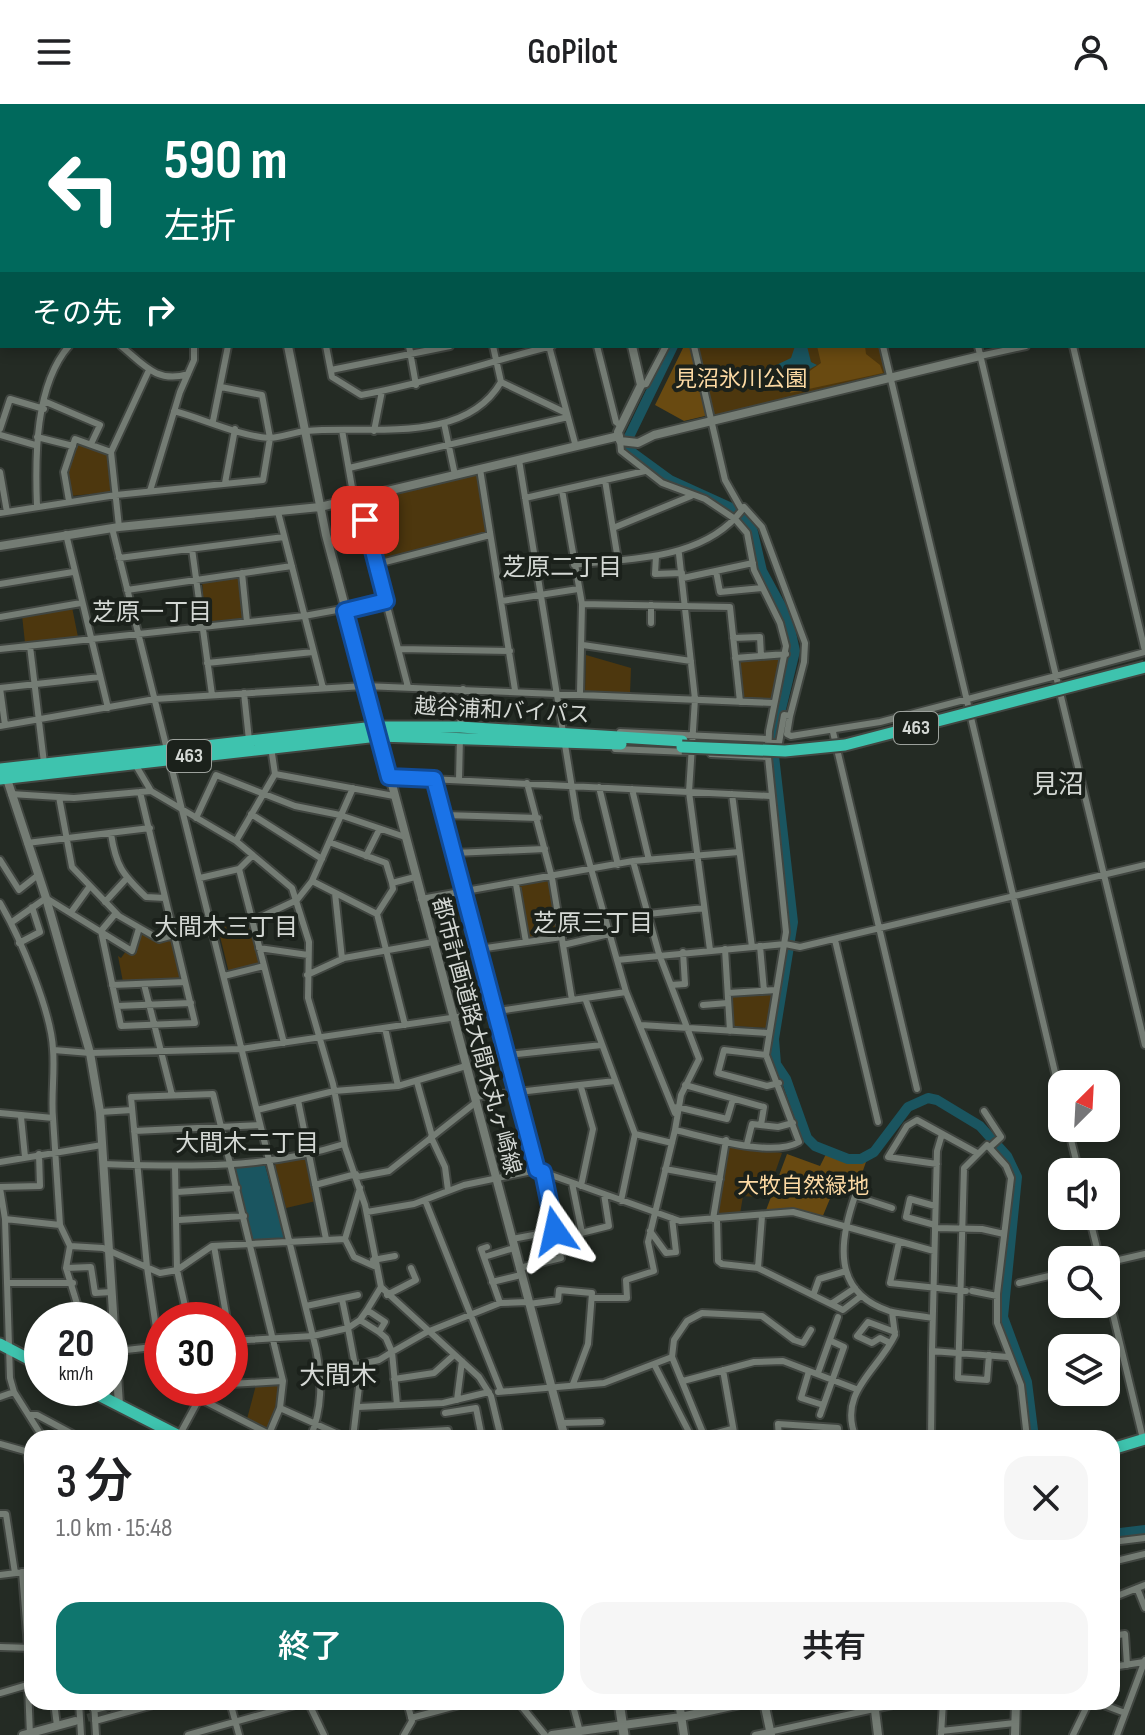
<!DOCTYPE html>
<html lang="ja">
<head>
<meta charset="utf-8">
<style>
  body { margin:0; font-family:"Sofia Sans Condensed","Noto Sans JP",sans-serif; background:#f6f6f6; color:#202124; height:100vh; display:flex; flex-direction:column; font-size:30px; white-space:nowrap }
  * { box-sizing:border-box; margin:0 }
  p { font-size:26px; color:#757577 }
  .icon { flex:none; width:44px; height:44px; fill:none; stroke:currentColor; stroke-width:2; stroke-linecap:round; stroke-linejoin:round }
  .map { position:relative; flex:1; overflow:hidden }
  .side { position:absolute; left:24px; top:1326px; width:1096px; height:280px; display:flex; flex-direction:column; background:#fff; border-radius:24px; box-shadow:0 4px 12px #0003 }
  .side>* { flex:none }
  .guide { position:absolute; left:0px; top:0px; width:1146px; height:244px; box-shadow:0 4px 12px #0003; background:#00695c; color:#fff; overflow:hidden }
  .needle { width:52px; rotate:24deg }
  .fabs { position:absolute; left:1048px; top:966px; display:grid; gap:16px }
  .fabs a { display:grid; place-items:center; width:72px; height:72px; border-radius:16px; background:#fff; box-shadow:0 4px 12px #0003; font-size:40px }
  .speed { position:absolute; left:24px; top:1198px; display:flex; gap:16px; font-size:40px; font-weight:700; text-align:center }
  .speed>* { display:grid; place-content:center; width:104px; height:104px; border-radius:50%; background:#fff; box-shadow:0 4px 12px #0003; line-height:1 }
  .speed small { font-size:20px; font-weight:400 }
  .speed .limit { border:12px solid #d22; background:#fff; color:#111 }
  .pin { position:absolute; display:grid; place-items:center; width:68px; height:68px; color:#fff; margin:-34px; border-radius:16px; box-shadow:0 4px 12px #0006 }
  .me { position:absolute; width:88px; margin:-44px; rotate:349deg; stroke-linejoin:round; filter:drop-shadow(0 0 6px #0008) }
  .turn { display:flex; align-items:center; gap:28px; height:168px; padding:0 32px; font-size:36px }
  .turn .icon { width:104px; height:104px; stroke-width:2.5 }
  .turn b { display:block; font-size:56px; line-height:68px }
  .then { display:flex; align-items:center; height:76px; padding:0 32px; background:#0003; gap:16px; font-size:30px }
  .round { display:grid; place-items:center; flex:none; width:84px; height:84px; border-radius:24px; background:#f6f6f6 }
  .summary { display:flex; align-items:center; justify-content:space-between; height:136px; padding:0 32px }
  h1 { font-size:48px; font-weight:600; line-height:60px }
  .button { display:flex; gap:16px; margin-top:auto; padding:16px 32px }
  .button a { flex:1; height:92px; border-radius:24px; background:#0f766e; color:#fff; font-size:32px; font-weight:600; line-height:92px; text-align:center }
  .button a+a { background:#f6f6f6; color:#202124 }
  header { display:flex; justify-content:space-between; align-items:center; height:104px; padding:0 32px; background:#fff; font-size:36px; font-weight:600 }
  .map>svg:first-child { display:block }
  .green { fill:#4d370e }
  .forest { fill:#694a11 }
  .water { fill:#1a5560 }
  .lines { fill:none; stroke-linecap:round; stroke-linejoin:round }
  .stream { stroke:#1a5560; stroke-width:2 }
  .river { stroke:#1a5560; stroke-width:10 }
  .tertiary-tunnel { stroke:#3e453e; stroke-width:8; stroke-dasharray:8 4; stroke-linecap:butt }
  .minor-casing { stroke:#414641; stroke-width:10 }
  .tertiary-casing { stroke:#414641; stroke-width:12 }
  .secondary-casing { stroke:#414641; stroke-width:13 }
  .trunk-casing { stroke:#414641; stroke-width:15 }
  .minor { stroke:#747c74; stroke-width:6 }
  .tertiary { stroke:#747c74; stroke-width:8 }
  .secondary { stroke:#747c74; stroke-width:9 }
  .trunk { stroke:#3ec3ae; stroke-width:11 }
  .trunk-bridge-casing { stroke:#414641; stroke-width:15; stroke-linecap:butt }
  .trunk-bridge { stroke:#3ec3ae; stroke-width:11 }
  .route-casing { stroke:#114b97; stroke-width:20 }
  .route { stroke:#1a73e8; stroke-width:14 }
  .labels { text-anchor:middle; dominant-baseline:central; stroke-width:8; stroke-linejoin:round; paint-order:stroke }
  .shield { fill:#1b211b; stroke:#9ca19c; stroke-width:2 }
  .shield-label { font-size:20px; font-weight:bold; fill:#d4d8d4 }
  .park-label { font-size:22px; fill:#fcd9a3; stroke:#1b211b }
  .street-label { font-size:22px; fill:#d4d8d4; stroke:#1b211b }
  .neighbourhood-label { font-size:24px; fill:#d4d8d4; stroke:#1b211b }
  .quarter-label { font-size:26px; fill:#d4d8d4; stroke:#1b211b }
</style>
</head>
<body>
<header><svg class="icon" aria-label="menu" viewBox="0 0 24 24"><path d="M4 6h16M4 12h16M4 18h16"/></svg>GoPilot<svg class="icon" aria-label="person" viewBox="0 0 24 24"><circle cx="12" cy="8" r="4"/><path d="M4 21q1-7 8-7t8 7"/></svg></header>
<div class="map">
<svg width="1145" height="1631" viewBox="0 0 1145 1631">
  <rect width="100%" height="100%" fill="#242b24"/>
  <path class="green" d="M 696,242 L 881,242 L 888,272 L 714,314 Z
    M 78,337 L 109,348 L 111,388 L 71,392 L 66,367 Z
    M 477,369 L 487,429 L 378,455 L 364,397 Z
    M 239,472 L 244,514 L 205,518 L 202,476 Z
    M 72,503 L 78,533 L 25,539 L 22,511 Z
    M 586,551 L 631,564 L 630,590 L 585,588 Z
    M 784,552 L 772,594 L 743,595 L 738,555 Z
    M 548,777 L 559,829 L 529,836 L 519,782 Z
    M 249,812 L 261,860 L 229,869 L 217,820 Z
    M 141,827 L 157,836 L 173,836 L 181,876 L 123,878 L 118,852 L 121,854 L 126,847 L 134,851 Z
    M 774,888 L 767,924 L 732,922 L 731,891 Z
    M 728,1040 L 782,1049 L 770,1083 L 759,1080 L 755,1093 L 743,1092 L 740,1110 L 716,1112 Z
    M 306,1054 L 316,1097 L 286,1104 L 275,1060 Z
    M 279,1279 L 276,1307 L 266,1325 L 247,1315 L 256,1281 Z"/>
  <path class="forest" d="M 684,242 L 692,242 L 708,308 L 705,312 L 684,317 L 655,301 Z
    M 817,242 L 865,242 L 866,250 L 880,261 L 883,269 L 790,289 L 790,281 L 821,259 Z
    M 787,1050 L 820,1062 L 826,1050 L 845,1057 L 866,1058 L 859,1078 L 839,1073 L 822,1114 L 765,1109 Z"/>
  <path class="water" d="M 795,242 L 807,242 L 811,258 L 817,261 L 789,276 L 771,280 L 768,273 L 770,264 L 791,254 Z
    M 265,1061 L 285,1136 L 252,1138 L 235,1063 Z"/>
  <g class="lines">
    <path class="stream" d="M 983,248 L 1009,242
      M 854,827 L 831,832 L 859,951"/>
    <path class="river" d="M 1113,0 L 1113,2
      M 673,242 L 626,339 L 633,349 L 670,376 L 736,406 L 752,424 L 762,467 L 788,515 L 795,547 L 774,634
      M 774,652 L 793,818 L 774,935 L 776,960 L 786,975 L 807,1034 L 815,1042 L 848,1055 L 861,1055 L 874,1048 L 908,1003 L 928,994 L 937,996 L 980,1022 L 1007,1052 L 1017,1073 L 1003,1213 L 1027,1278 L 1034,1334
      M 1112,1430 L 1145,1426"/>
    <path class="tertiary-tunnel" d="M 76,1617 L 145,1598"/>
    <g class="minor-casing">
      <path id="minor" d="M 159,0 L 160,2
        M 195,0 L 196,2
        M 280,0 L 280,2
        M 319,0 L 320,2
        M 383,0 L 385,2
        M 625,0 L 626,2
        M 762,0 L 763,2
        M 928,0 L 929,2
        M 1015,0 L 1016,2
        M 1060,0 L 1061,2
        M 1105,0 L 1106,2
        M 1118,0 L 1118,2
        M 44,2 L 45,0
        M 359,2 L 361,0
        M 435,2 L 436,0
        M 843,2 L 851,0
        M 960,2 L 966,2
        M 0,24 L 2,25
        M 0,53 L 2,53
        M 0,83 L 2,83
        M 0,152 L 2,152
        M 0,191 L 2,191
        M 1144,213 L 1145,213
        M 0,223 L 2,223
        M 121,242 C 143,260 157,280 188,270
        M 326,242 L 332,273 L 361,291 C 427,279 488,258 552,242
        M 409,242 L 416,281
        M 549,242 L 576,343
        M 597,242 L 616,318 L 621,322
        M 883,242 L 1062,998
        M 1073,242 L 1145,547
        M 980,252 L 1026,242
        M 331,266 L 450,242
        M 501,278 L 566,309
        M 641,281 L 646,280 L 666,242
        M 46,298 L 100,321 L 91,340
        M 174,307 C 204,315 239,332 269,334 C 281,334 294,328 306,327 C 367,321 464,342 501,278 L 493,242
        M 213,317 L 228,242
        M 444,319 L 455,371
        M 0,325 L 10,295 L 44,305
        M 342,326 L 354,395
        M 374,327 L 382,287
        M 0,331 L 35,341
        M 37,333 L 73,342
        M 620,337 L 621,347 L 662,379 L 705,395 L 735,415 L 747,429 L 754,466 L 780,519 L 786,542 L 769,627 L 768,653 L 786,828 L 766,951 L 799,1038 C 772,1054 706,1033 675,1026
        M 519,356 L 577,715 L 626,888 L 675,1009
        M 349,364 L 568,313
        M 480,365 L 515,586
        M 0,368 L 7,408
        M 605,376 L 618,456
        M 225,379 L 235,325
        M 562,386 L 582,500 L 580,589
        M 150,387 L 180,288 L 194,256 L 194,242
        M 359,394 L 408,583
        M 525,394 L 645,367
        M 69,397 L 64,368 L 75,335 L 111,348
        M 37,402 C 35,353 35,281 69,242
        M 744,403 L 762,423 L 805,539 L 804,558 L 790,612
        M 278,408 L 323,584
        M 0,409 L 116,391 L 263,376 L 270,334 L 262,291 L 221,283
        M 119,423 L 111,348 L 149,266
        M 112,424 L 316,1245 C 322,1276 323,1304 310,1334
        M 613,424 L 691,392
        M 66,430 L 108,604
        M 192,445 L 212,591
        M 679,450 L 695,595 L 689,688 L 710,846
        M 656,452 L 655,470 L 682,469
        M 119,454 L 284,433
        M 377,460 L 490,431
        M 574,461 C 631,454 704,456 742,406 L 725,376 L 694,242
        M 716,467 L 720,488 L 762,484
        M 242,469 L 247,518
        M 683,474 L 753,459
        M 0,480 L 73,468
        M 127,486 L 292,462
        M 502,497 L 578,485
        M 582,500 L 730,503 L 740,598
        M 0,513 L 81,499
        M 651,519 L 651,501
        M 733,534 L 760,533 L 761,552
        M 583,541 L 691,557
        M 30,542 L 44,659
        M 0,545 L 304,512 L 386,497
        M 399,545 L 510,547
        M 1145,548 L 1056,572 L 1145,941
        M 735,554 L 786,550
        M 207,559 L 313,548
        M 0,584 L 100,573
        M 0,584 L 5,621
        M 244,589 L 249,636
        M 0,622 L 155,595 L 364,582 L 773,599
        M 460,623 L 463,585
        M 620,628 L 768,635
        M 833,628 L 917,985
        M 768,639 L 779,639 L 784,611 L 790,612 L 787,630 L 791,632 L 880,618 L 1056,572 L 978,242
        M 271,643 L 275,670 L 394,692
        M 615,645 L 688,648
        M 711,650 L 768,653
        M 135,660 L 151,687
        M 389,673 L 770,692
        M 434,675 L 537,1066
        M 459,676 L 460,633
        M 527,679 L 552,774 L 572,896
        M 599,683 L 618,761
        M 632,685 L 649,756
        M 11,690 L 74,694 L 151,687 L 236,737 L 292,784 L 309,838 L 308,894 L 333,980 L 345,1043 L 365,1101 L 381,1183 L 479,1273 L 491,1292 L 501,1334
        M 732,690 L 752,843
        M 59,693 L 72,763 L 119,812 L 159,835 L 211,821
        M 251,710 L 322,755
        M 444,711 L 538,714
        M 196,714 L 216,671 L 295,702 L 340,711 L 405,733
        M 111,730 C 116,762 122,770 146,793 L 165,794
        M 236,737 L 275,670
        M 329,738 L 386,759 L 392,779
        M 27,739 L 150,724
        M 454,749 L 545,745
        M 366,752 L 379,726
        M 0,756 L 19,786 L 38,771
        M 239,765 L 284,939
        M 200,774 L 239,765 L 252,752
        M 312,777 L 377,810 L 393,785 L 392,779 L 415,773
        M 516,780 L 526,838
        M 335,789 L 342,855
        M 421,795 L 633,757 L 739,748
        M 105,798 L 127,774
        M 0,799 C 20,833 51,907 53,945 C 55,968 51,991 53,1014 L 0,1009
        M 72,807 L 90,782
        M 116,809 L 101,827 L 121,922 L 195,919 L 140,688
        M 377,810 L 405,921
        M 648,810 L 704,804
        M 252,817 L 297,796 L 312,777 L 353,684
        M 12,818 L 46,794 L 132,847 L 139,824
        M 835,836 L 878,1018
        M 19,839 L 40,828 L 32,803
        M 563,841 L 609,830
        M 760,842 L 764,887
        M 259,844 L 308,851
        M 479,845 L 562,833
        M 725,845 L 730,927
        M 617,856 L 785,840 L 800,843 L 1145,761
        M 307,871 L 344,854 L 433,838
        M 224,872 L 264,862
        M 144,880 L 172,991
        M 112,881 L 185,878
        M 671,881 L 685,880 L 683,848
        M 728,889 L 776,886
        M 585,894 L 635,1030 L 621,1097
        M 703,901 L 728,899
        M 117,902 L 191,899
        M 641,921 L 768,929
        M 385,924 L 398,982
        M 54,946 L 90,949 L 241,945 L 626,888
        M 507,951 L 602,941
        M 766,951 L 724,946 L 718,969 L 767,982 L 779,979
        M 417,978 L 432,1032
        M 685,981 L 764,1003 L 761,1021
        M 581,983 L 593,1025 L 581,1082
        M 474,993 L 615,977
        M 298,996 L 326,1135
        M 677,1003 L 727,1015 L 733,995
        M 257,1006 L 334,987 L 398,982 L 466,962
        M 984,1007 L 1001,1033 L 990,1043
        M 100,1008 L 132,1006
        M 21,1013 L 25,1053
        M 53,1014 L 60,1121 L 70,1142 L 66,1164 L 82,1216
        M 1068,1024 L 1079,1068
        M 134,1027 L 260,1021
        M 635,1030 L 672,1039
        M 942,1030 L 937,1047 L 932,1247 L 1008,1253
        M 431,1033 L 445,1063 L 448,1086
        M 747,1040 L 752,1020 L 778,1023 L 793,1019
        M 0,1058 L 102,1041
        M 103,1060 C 185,1063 266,1065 344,1040
        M 937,1060 L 888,1053 L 907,1022 L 917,1016 L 977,1049
        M 175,1063 L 177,1166 L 188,1216
        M 665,1065 L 720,1075
        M 357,1073 L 389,1067 L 475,999
        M 572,1079 L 582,1129
        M 315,1081 L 356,1070
        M 0,1083 L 40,1082 L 39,1050
        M 0,1084 L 5,1115 L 10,1274 L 14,1288 L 43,1334
        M 360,1084 L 345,1135 L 354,1153 L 374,1162
        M 177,1088 L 237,1084
        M 425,1096 L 501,1287
        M 892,1104 L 855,1092 C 839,1138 832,1188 889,1207 C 902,1211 919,1211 932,1214
        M 367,1108 L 414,1100 L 464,1081 L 537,1066 L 680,1117 L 793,1108 L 934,1147
        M 1089,1112 L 1100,1156
        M 5,1115 L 60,1121
        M 713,1115 L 726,1036
        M 717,1115 L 718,1157 L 722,1160 L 758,1164 L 843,1206 L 861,1192
        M 179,1116 L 244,1112
        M 935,1121 L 906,1113 L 910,1095 L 935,1102
        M 935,1124 L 982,1125 L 1004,1130
        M 650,1127 L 666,1149 L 676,1148 L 672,1114
        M 512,1135 L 555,1127
        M 557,1135 L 609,1122 L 604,1090
        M 899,1138 L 890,1179 L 966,1187
        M 70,1142 L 103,1144 L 160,1169 L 177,1166 L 212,1142 L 345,1135
        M 214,1142 L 227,1216
        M 487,1143 L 481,1145 L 500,1199 L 528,1198
        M 484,1153 L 514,1144
        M 373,1156 L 395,1152
        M 1106,1159 L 1145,1150
        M 66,1164 L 91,1163 L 95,1189 L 112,1188
        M 519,1164 L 561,1154 L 543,1068
        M 758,1164 L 762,1112
        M 492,1178 L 521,1171
        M 7,1179 L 73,1179
        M 1019,1179 L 1062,1169
        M 1106,1181 L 1143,1335
        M 381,1183 L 367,1206 L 385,1218 L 379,1228 L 386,1234 L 392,1248 L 427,1228 L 500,1199
        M 972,1187 L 997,1192
        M 814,1189 L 819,1175 L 846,1167
        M 387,1191 L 416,1176 L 411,1164
        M 592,1194 L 627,1194 L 626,1176 L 654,1167 L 648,1138 L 675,1026 L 681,991 L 699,955 L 659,850 L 633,757
        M 342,1195 L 348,1224 L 360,1216 L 367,1206
        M 529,1200 L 558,1196 L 559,1186 L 592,1189 L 588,1240 L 573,1280
        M 831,1200 L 855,1184
        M 306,1202 L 358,1191
        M 360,1216 L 379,1228
        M 230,1237 L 313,1232 L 348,1224 L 359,1283 L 353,1334
        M 890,1239 L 880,1234 L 872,1239 L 857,1232 L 868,1218 L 895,1228
        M 117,1247 L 162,1242
        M 989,1251 L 987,1276 L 958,1274 L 964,1064 L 987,1041 L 1006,1062 L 1011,1074 L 997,1190 L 997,1219 L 1021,1281 L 1027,1334
        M 654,1260 L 692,1334
        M 357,1261 L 379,1256 L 392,1248 L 397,1301
        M 162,1264 L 147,1163 L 131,993 L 213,990 L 283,1277 L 280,1304 L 347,1334
        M 723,1266 L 735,1334
        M 809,1267 L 801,1294 L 823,1301
        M 818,1269 L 838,1213
        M 394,1275 L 434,1269 L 454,1251
        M 683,1277 L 754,1258 L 783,1257 L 856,1285
        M 230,1280 L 283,1277
        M 179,1284 L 269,1330 L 280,1304
        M 498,1288 L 604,1279 L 672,1253
        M 0,1293 L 14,1288
        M 457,1296 L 462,1257
        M 358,1303 L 443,1299 L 489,1288
        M 445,1309 L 476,1304 L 482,1334
        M 30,1311 L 37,1311 L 80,1334
        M 820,1311 L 844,1243 L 831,1237
        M 561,1319 L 601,1318
        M 179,1332 L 205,1284
        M 378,1334 L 380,1330 L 448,1326 L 449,1334
        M 699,1334 L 732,1325
        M 705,1334 L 672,1253 L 674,1236 L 687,1217 L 702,1209 L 762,1212 L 794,1236 L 803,1239 L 811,1226
        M 779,1334 L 778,1320 L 838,1324 L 839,1334
        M 856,1334 C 837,1288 878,1267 895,1231 L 892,1208
        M 931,1334 L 932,1247
        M 0,1340 L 32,1349
        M 27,1348 L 32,1380
        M 0,1410 L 6,1410 L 15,1469
        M 1112,1438 L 1145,1434
        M 1112,1458 L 1145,1450
        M 22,1468 L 31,1580
        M 0,1471 L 32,1467
        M 1137,1484 L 1145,1504
        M 1112,1494 L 1145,1481
        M 1112,1532 L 1125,1530 L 1127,1561
        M 0,1543 L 32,1544
        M 1112,1563 L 1144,1558
        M 28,1582 L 30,1631
        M 0,1589 L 31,1580
        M 54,1598 L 57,1622
        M 79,1598 L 81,1631
        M 94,1598 L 96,1631
        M 230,1598 L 239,1631
        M 308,1598 L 324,1631
        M 518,1598 L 545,1631
        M 572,1598 L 580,1628
        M 1096,1598 L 1125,1609
        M 94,1606 L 125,1598
        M 411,1614 L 471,1598
        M 95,1617 L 164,1598
        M 941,1627 L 1015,1619
        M 188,1631 L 306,1598
        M 404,1631 L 412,1617 L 407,1598
        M 755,1631 L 906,1598
        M 941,1631 L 943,1598
        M 1073,1631 L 1089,1598
        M 1117,1631 L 1145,1556"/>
    </g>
    <g class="tertiary-casing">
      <path id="tertiary" d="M 242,0 L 243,2
        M 570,0 L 571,2
        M 649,2 L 657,0
        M 0,118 L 2,118
        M 288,242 L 326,431 L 565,1334
        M 632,242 L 641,281 L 618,328 L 620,337 L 638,339 L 654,331 L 980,252
        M 0,442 L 119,423 L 320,403 L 619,332
        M 5,669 L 46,794 L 90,949 L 100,1008 L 119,1301
        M 679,1598 L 684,1631
        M 764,1598 L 771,1631
        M 874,1598 L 878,1631
        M 23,1631 L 75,1617
        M 552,1631 L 681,1613 L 750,1598
        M 1015,1631 L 1016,1598"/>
    </g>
    <g class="secondary-casing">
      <path id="secondary" d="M 619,1598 L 624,1631"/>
    </g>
    <g class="trunk-casing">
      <path id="trunk" d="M 0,665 L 375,623 L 460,623 L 682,637
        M 0,675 L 378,632 L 621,640
        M 0,1240 L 42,1262
        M 85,1284 L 183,1334
        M 1112,1345 L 1145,1335"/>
    </g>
    <use href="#minor" class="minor"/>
    <use href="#tertiary" class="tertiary"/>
    <use href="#secondary" class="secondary"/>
    <use href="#trunk" class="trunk"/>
    <g class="trunk-bridge-casing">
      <path id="trunk-bridge" d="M 682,643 L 785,647 L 845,641 L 1145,563"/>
    </g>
    <use href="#trunk-bridge" class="trunk-bridge"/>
  </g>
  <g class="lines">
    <g class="route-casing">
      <path id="route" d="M 365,416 L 386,497 L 345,507 L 389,673 L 434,675 L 537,1066 L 543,1068 L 555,1127"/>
    </g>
    <use href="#route" class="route"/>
  </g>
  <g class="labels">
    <g class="shield">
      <rect x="894" y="608" width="44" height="32" rx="6"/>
      <rect x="167" y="636" width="44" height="32" rx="6"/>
    </g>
    <g class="shield-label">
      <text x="916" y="624">463</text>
      <text x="189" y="652">463</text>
    </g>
    <g class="park-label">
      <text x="741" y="275">見沼氷川公園</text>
      <text x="803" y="1082">大牧自然緑地</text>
    </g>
    <g class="street-label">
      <text transform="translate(502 607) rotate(3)">越谷浦和バイパス</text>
      <text transform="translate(476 932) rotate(75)">都市計画道路大間木丸ヶ崎線</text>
    </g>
    <g class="neighbourhood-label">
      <text x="562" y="463">芝原二丁目</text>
      <text x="152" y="508">芝原一丁目</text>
      <text x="593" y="819">芝原三丁目</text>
      <text x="226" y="823">大間木三丁目</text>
      <text x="247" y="1039">大間木二丁目</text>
    </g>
    <g class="quarter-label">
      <text x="1058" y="681">見沼</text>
      <text x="338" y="1272">大間木</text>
    </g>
  </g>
</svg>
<div class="fabs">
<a><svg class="needle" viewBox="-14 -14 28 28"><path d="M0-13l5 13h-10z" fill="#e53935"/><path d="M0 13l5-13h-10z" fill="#757577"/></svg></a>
<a><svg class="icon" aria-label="sound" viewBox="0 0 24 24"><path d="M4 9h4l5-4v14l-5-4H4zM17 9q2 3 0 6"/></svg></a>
<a><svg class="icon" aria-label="search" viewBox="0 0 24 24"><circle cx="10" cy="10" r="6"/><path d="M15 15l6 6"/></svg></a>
<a><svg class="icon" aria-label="layers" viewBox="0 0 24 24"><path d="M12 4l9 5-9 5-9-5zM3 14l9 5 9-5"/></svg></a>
</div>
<div class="speed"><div>20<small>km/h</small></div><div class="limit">30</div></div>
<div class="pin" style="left:365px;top:416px;background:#d93025"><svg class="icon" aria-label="arrive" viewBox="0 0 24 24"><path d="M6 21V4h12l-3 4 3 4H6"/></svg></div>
<svg class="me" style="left:555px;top:1127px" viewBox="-20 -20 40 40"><path d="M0-17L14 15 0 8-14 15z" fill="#1a73e8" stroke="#fff" stroke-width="4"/></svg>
<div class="guide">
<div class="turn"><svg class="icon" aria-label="left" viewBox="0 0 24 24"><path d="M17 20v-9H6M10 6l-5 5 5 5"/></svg><div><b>590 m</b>左折</div></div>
<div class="then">その先<svg class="icon" aria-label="right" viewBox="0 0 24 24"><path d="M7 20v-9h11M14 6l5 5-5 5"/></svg></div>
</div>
<section class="side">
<div class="summary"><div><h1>3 分</h1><p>1.0 km · 15:48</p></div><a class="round"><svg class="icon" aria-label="close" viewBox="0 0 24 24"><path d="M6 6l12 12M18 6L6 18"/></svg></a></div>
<div class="button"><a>終了</a><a>共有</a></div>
</section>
</div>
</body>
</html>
